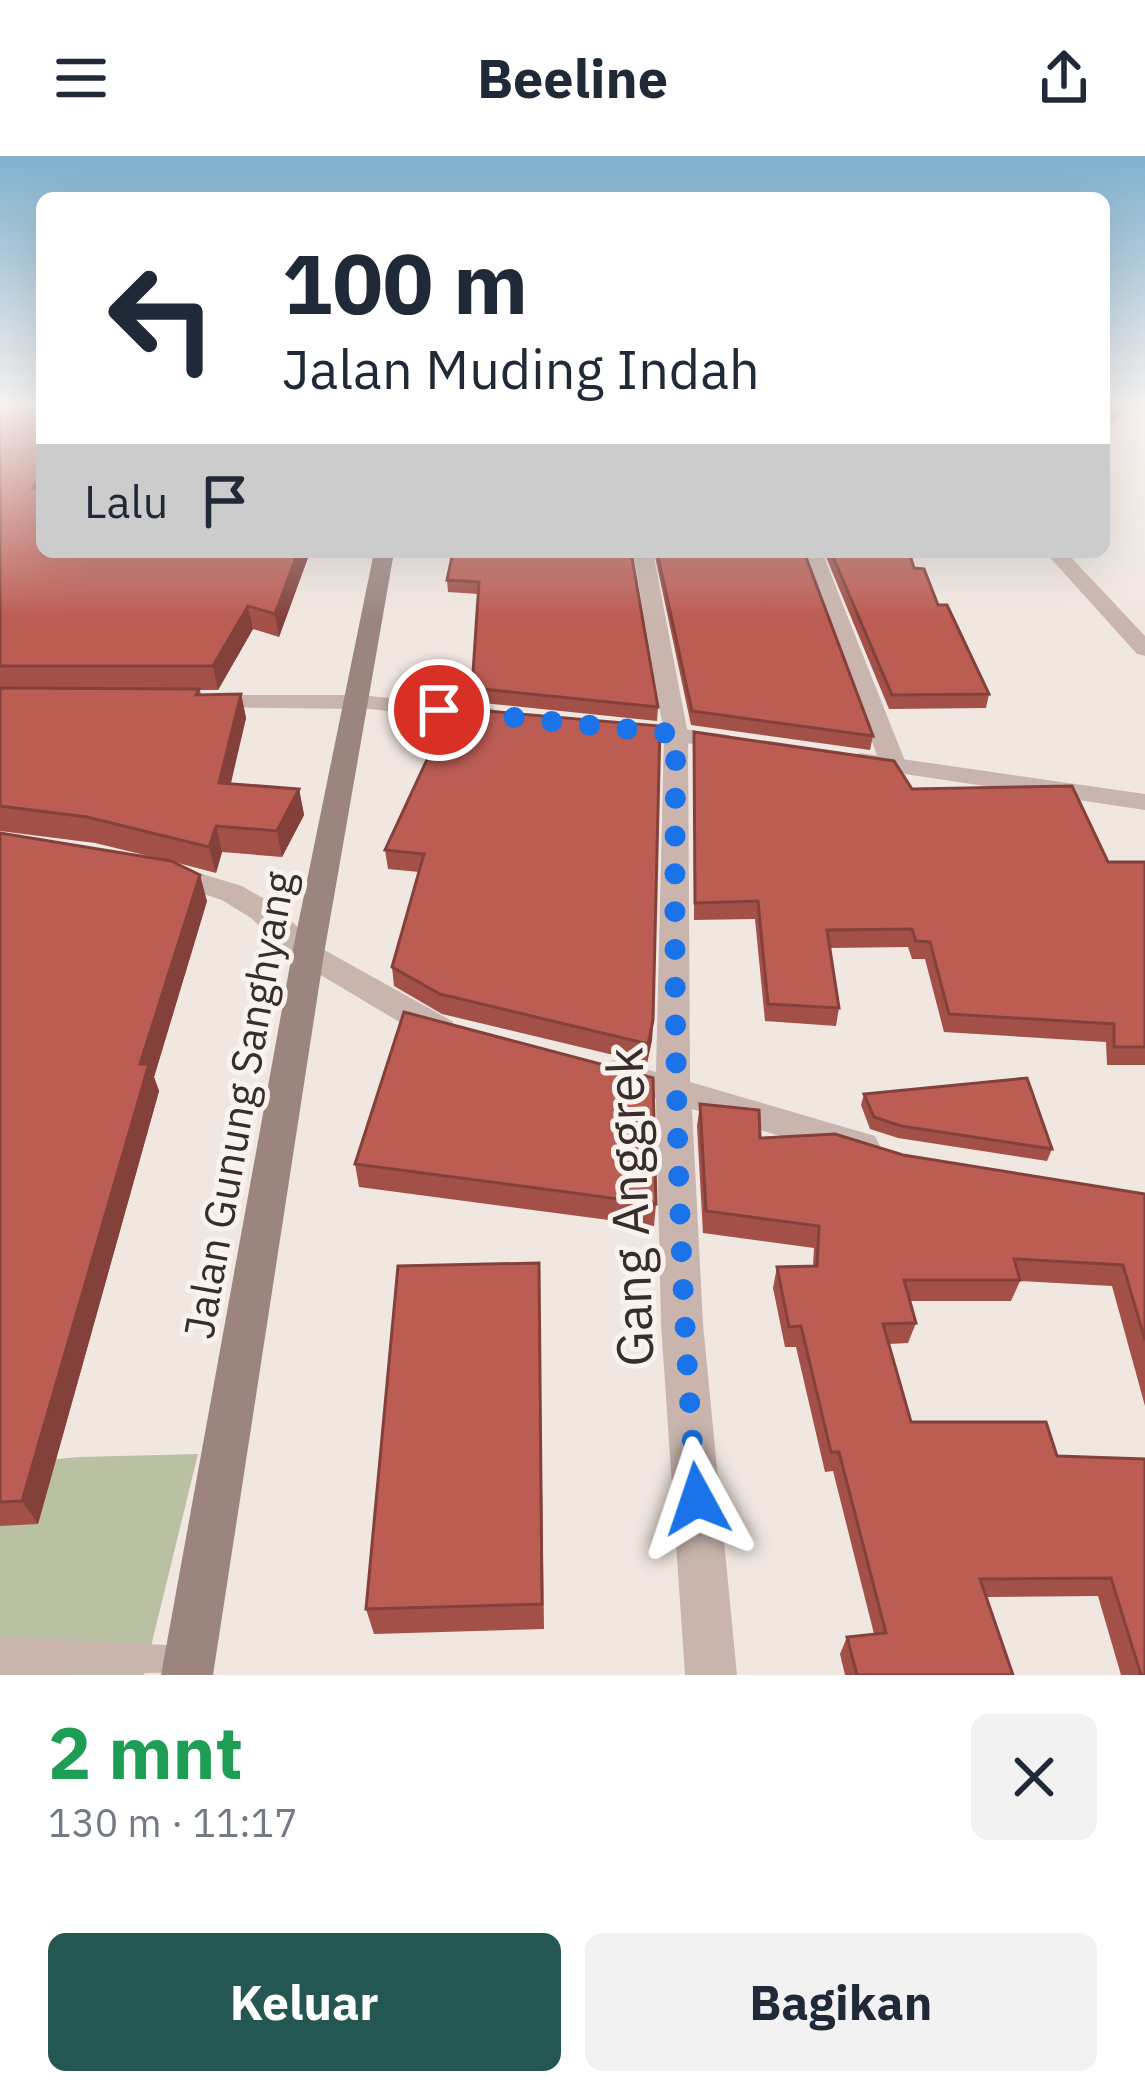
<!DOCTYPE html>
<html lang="id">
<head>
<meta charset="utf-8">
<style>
  :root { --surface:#fff; --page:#f2f2f3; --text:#1f2937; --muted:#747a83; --accent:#245652 }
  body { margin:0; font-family:"IBM Plex Sans",sans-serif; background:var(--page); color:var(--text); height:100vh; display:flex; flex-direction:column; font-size:45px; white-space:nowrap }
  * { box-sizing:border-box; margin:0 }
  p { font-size:39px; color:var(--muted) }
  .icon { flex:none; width:66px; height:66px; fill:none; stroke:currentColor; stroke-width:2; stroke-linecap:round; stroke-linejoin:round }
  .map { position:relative; height:1519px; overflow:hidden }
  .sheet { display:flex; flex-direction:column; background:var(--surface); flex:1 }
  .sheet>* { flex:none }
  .hud { position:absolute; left:36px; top:36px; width:1074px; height:366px; border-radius:18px; box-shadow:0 12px 48px #0002; background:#fff; color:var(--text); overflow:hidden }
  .pin { position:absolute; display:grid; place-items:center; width:102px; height:102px; color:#fff; margin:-51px; border:6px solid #fff; border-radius:50%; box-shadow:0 3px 12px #0007 }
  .me { position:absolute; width:132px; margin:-66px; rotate:355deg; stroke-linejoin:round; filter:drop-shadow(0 0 9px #0008) }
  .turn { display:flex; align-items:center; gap:42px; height:252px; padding:0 48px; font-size:54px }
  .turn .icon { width:156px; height:156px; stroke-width:2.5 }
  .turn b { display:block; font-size:84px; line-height:102px }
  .then { display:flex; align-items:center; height:114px; padding:0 48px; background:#0003; gap:24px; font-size:45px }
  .round { display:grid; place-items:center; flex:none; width:126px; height:126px; border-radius:18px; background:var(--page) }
  .overview { display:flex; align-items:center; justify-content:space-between; height:204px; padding:0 48px }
  h1 { font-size:72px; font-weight:800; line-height:90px; color:#1e9e55 }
  .action { display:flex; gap:24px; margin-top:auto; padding:24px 48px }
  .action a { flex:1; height:138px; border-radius:18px; background:var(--accent); color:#fff; font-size:48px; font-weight:800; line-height:138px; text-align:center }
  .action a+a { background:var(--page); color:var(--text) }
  header { display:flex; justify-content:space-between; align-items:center; height:156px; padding:0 48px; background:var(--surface); font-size:54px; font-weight:800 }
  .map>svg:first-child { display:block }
  .green { fill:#bac0a2 }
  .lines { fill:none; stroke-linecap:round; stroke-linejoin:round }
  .stream { fill:#82aca7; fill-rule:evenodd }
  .minor { fill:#c9b5ad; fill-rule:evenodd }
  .tertiary { fill:#c9b5ad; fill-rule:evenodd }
  .secondary { fill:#9c857f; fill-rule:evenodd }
  .wall { fill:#a25048 }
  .shaded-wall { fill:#84413b }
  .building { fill:#bc5d54; stroke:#84413b; stroke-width:3 }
  .route { stroke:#1a73e8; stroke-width:21; stroke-dasharray:0 37.8 }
  .labels { text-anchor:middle; stroke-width:10; stroke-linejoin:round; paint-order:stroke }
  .street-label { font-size:42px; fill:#382d2b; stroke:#f9f2ed }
  .near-street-label { font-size:51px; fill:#382d2b; stroke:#f9f2ed }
</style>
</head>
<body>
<header><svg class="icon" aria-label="menu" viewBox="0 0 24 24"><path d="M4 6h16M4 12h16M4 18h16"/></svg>Beeline<svg class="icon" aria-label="share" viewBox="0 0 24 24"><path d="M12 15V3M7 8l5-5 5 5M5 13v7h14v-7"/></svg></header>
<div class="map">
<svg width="1145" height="1519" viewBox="0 0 1145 1519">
  <rect width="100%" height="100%" fill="#f1e7e1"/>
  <!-- green -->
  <path class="green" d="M198 1298 144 1519H0V1308L80 1301Z"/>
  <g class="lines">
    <!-- stream -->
    <path class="stream" d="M1126 249H1137L1104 270V263Z"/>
    <!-- minor -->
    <path class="minor" d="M633 396H653L688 578 690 926 875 980 880 990 875 1000 862 1005 692 953 703 1168 737 1519H685L661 1168 656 943 602 926 597 917 602 908 614 904 656 916 664 578Z
      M802 396H822L907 610 903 615 894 618 881 610Z
      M1045 396H1066L1145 480V500L1137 498Z
      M203 539H359L371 546 359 553 195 551 191 546Z
      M162 706 242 730 273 748 319 791 452 865 457 874 452 883H428L297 805 251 762 222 744 152 721 148 715 152 709Z
      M0 1481 188 1490 206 1498 214 1516 0 1519Z"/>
    <!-- tertiary -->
    <path class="tertiary" d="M359 539 491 552 503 559 491 566 351 551 347 546Z
      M622 565 729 579 741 586 729 593 613 577 610 572Z
      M860 597 1145 638V654L851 610 847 605 851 600Z"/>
    <!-- secondary -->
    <path class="secondary" d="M374 396H394L324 798 213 1519H161L292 798Z"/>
  </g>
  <!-- wall -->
  <path class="wall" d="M0 249 42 396H310L279 481 253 473 218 534H200L201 539 241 538 246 562 230 628 299 633 304 659 282 701 222 696 216 717 174 706 207 745 154 921 159 935 38 1368 0 1370V677L165 704 95 687 0 675Z
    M453 396 658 551 657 565 473 546 472 532 479 438 448 436 447 424Z
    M654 396H804L873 580 870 594 691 569Z
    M824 396H909L914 412 989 538 986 552 889 553Z
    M451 552 653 864 652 884 647 907 442 858 394 830 392 811 419 716 388 713 385 694Z
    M694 576 912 633 1108 706H1145V909H1107L1106 886 944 876 925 803H912L908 791 830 792 839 852 836 870 765 865 755 763 694 764Z
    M864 938 1052 993 1047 1005 898 982 870 973 861 949Z
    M700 948 760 982 903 999 1145 1038V1250L1112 1130 1020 1125 1011 1145H910L916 1167 908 1187 889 1188 911 1266 1057 1300 1145 1303V1519H1121L1098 1440 986 1441 1013 1519H845L840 1498 847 1481 874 1478 833 1315 825 1316 796 1191H785L773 1132 777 1111 813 1110 814 1092 703 1077 697 970Z
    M355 1008 656 1048 654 1070 359 1031Z
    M539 1107 544 1473 374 1478 366 1453Z"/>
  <!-- shaded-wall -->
  <path class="shaded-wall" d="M298 396H310L279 481 275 458Z
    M248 450 253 473 218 534 213 510Z
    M241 538 246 562 225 653 219 627Z
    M299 633 304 659 282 701 277 675Z
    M216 670 222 696 216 717 209 691Z
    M200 719 207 745 154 921 159 935 38 1368 22 1345 140 908Z
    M653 864 652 884 647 907 648 888Z"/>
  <!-- building -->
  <path class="building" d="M0 249H42V316L33 332 42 331V396H298L275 458 248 450 213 510H0Z
    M453 396H631L658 551 472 532 479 426 447 424Z
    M657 396H804L873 580 692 555Z
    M831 396H909L914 412 924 413 938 449H947L989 538 892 539Z
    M0 532 199 533 196 539 241 538 219 627 299 633 277 675 216 670 209 691 87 661 0 650Z
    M451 552 660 570 653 864 648 888 440 838 392 811 424 698 385 694Z
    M694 576 894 605 912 633 1072 630 1108 706H1145V891H1114V868L949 858 930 786 916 785 912 773 827 774 839 852 768 848 758 745 695 747Z
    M0 677 171 705 200 719 140 908H149L22 1345 0 1346Z
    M404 856 653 922 656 1048 355 1008Z
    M1027 922 1052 993 901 970 874 961 864 938Z
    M700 948 759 954 760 982 835 978 903 999 1145 1038V1184L1123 1109 1014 1103 1020 1124H904L916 1167 883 1168 911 1266H1046L1057 1300 1145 1303V1519H1141L1111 1422 980 1423 1013 1519H857L847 1481 886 1477 839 1296H831L801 1170 789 1171 777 1111 817 1110 819 1070 706 1055Z
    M539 1107 542 1448 366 1453 398 1110Z"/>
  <!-- sky -->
  <linearGradient id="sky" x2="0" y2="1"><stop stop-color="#7fb1ce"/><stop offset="0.54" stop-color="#f9f4f2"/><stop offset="1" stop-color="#f9f4f2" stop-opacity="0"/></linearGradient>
  <rect width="1145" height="462" fill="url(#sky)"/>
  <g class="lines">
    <!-- route -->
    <path class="route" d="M439 554 676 578C673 837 675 1085 697 1343"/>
  </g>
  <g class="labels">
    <!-- street labels -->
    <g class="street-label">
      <text transform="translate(239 949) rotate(-80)" y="15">Jalan Gunung Sanghyang</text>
    </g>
    <!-- near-street labels -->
    <g class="near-street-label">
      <text transform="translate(630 1051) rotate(-92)" y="18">Gang Anggrek</text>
    </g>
  </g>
</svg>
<div class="pin" style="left:439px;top:554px;background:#d93025"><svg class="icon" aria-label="arrive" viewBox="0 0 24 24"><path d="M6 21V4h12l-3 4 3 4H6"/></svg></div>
<svg class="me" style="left:697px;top:1343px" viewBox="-20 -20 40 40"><path d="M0-17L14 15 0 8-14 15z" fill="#1a73e8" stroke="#fff" stroke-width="4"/></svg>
<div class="hud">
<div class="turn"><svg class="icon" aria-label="left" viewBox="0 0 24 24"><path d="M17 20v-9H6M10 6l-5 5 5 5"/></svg><div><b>100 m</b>Jalan Muding Indah</div></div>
<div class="then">Lalu<svg class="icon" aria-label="arrive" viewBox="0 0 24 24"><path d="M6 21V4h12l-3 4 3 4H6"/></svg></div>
</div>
</div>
<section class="sheet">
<div class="overview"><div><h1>2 mnt</h1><p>130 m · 11:17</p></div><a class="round"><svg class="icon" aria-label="close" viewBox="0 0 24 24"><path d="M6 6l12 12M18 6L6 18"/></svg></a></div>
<div class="action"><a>Keluar</a><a>Bagikan</a></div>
</section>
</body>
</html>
